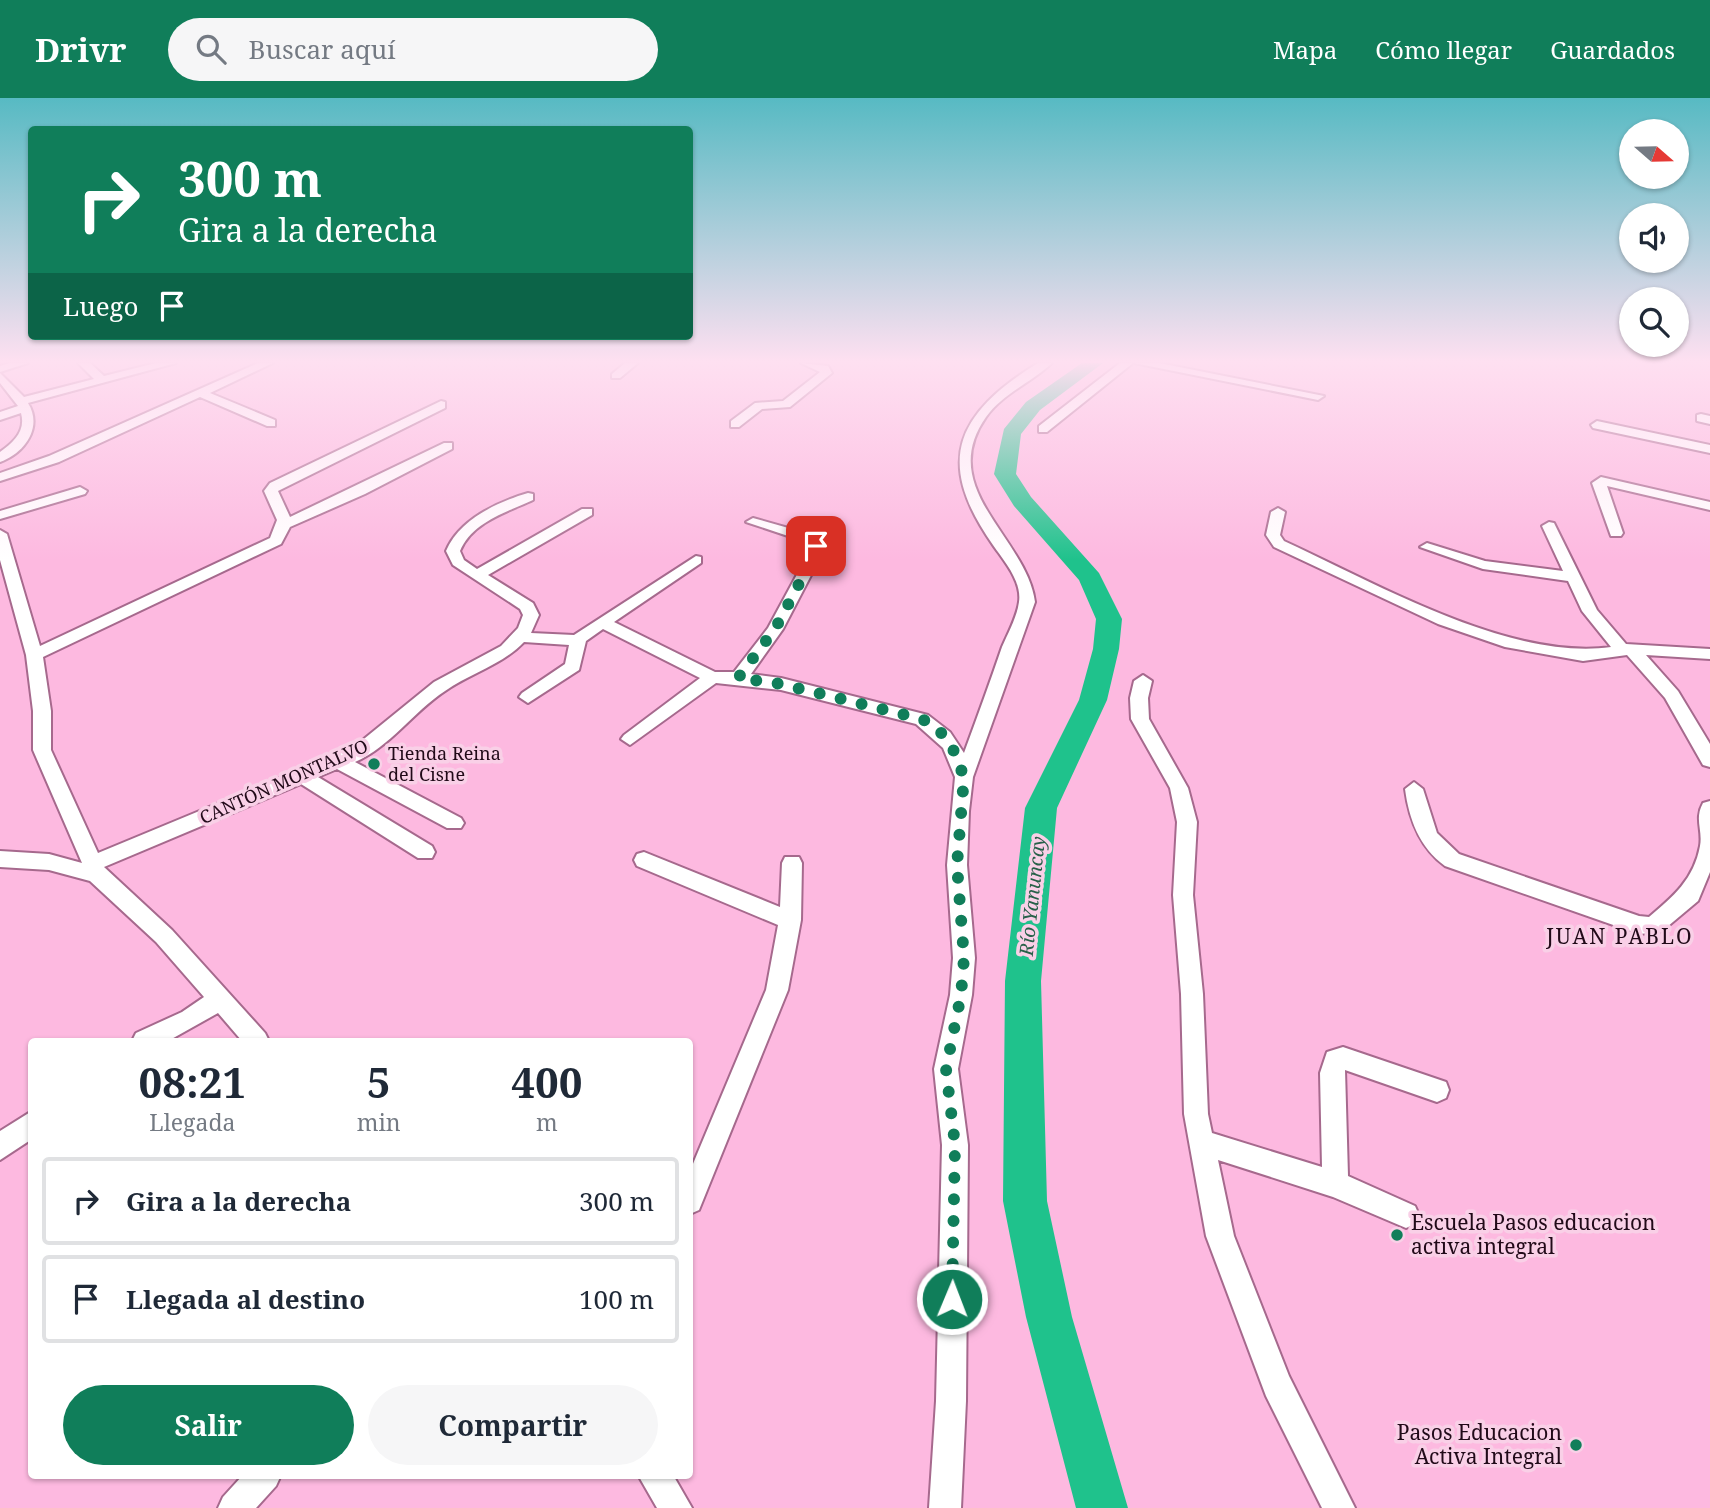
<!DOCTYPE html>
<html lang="es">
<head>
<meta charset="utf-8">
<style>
  :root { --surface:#fff; --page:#f6f6f7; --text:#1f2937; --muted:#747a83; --line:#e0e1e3; --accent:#107e5a }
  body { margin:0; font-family:"Noto Serif",serif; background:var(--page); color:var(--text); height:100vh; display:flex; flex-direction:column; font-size:26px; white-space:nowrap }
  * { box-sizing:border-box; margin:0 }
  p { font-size:23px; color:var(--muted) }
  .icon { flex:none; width:38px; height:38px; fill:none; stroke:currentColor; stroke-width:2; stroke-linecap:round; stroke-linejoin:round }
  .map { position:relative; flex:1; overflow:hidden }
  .sheet { position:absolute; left:28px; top:940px; width:665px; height:441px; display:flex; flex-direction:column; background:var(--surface); border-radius:7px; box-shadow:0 2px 5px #0004 }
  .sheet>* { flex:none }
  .banner { position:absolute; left:28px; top:28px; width:665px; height:214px; border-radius:7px; box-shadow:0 2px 5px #0004; background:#107e5a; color:#fff; overflow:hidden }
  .needle { width:46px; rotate:110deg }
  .controls { position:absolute; left:1619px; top:21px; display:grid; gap:14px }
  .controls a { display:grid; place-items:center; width:70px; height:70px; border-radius:50%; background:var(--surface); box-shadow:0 2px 5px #0004; font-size:35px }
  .pin { position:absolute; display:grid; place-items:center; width:60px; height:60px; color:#fff; margin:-30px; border-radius:14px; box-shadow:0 4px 10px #0006 }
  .me { position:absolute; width:77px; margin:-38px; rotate:1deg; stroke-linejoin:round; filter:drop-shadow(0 0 5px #0008) }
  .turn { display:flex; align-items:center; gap:24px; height:147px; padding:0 35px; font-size:32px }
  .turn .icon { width:91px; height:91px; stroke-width:2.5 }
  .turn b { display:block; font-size:49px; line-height:60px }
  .then { display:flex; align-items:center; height:66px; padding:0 35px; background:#0003; gap:14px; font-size:26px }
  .eta { display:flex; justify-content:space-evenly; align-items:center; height:119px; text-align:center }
  .eta b { font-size:42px; font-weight:700; line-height:49px }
  .cta { display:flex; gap:14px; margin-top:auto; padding:14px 35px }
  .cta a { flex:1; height:80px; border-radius:42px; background:var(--accent); color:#fff; font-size:28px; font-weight:700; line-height:80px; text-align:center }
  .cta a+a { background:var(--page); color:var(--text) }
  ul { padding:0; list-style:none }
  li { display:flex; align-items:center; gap:21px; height:88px; margin:0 14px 10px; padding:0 21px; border:4px solid var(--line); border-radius:7px }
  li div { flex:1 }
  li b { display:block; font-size:26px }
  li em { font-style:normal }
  header { display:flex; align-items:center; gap:42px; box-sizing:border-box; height:98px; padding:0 35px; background:var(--accent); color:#fff }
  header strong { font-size:33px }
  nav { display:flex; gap:38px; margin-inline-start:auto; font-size:24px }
  .search { width:490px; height:63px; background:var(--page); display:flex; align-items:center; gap:18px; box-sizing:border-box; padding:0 24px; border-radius:38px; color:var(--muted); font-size:26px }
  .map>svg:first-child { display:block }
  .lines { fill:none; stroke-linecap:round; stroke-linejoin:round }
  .river { fill:#1fc28c; fill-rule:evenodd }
  .minor-casing { stroke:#a6698d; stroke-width:4 }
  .minor { fill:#fff; fill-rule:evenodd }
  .route { stroke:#107e5a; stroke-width:12; stroke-dasharray:0 21.6 }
  .poi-dot { fill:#107e5a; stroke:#f9d0e7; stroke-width:2.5 }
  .labels { text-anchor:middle; stroke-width:7; stroke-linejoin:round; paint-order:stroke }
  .poi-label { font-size:18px; fill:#210a19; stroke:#f9d0e7; text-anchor:start }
  .street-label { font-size:18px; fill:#210a19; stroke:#f9d0e7 }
  .water-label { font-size:19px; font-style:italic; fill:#286049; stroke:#f9d0e7 }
  .quarter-label { font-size:21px; letter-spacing:2px; fill:#210a19; stroke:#f9d0e7 }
  .near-poi-label { font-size:21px; fill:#210a19; stroke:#f9d0e7; text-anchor:start }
</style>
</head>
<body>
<header>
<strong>Drivr</strong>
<div class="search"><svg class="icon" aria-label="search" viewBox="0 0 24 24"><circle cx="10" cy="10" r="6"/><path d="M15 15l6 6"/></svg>Buscar aquí</div>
<nav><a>Mapa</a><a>Cómo llegar</a><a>Guardados</a></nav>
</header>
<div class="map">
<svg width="1710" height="1410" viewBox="0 0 1710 1410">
  <rect width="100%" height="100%" fill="#fdb9e0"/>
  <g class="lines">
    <!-- river -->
    <path class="river" d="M1082 265H1103L1040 312 1021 336 1016 376 1031 399 1099 475 1122 521 1119 551 1107 602 1057 710 1041 883 1047 1103 1072 1219 1128 1410H1076L1026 1219 1003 1103 1005 883 1025 710 1079 602 1093 551 1096 521 1079 482 1014 408 994 376 1004 331 1026 304Z"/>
    <defs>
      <path id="minor" d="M9 265H28L0 274V268Z
        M78 265H90L104 278 156 265H176L28 305C43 329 25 355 0 364V354C14 344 26 333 21 315L0 322V314L18 308 0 285V275L24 299 94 281Z
        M258 265H273L210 295 275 322V328H267L200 299 59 364 0 383V375L49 358Z
        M625 265H638L620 280H612V276Z
        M801 265 828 268 832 275 790 309 762 311 739 329H731V323L755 305 783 303 820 274Z
        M1038 265H1052C1031 285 1003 295 986 319 935 391 1027 440 1035 504L973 679 969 713 967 767 975 860 972 897 958 971 968 1047 966 1303 961 1410H929L936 1303 942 1047 934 971 950 897 953 860 947 767 955 679 943 650 916 626 781 592 716 585 630 647 621 641 624 637 700 580 603 531 586 543 579 572 528 605 519 599 522 595 565 566 569 547 524 544C502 567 471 575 445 593 413 614 390 649 355 664L461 720 464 725 461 730H447L337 671 318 679 432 748 435 754 432 760H418L301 686 104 769 172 832 265 935 269 943H242L218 915 168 943H132L136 935 182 914 204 899 156 844 90 783 49 772 0 769V753L49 756 82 765 33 652V613L26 557 0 462V432L7 436 40 548 270 440 277 422 264 393 270 385 441 303 445 304V310L278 393 290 419 444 345H452V351L365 396 290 429 281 446 43 559 51 613V652L98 755 354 649 434 584 501 548 518 530 523 517 520 511 453 467 446 453C459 422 497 404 528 395L533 396V402C507 414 472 424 460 453L464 462 477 471 582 411H592V417L488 477 533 505 539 517 531 535 574 537 696 458 701 459V465L614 524 715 574H734L768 530 807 458 808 449 803 443 746 424 753 420 813 437 822 448 821 458 783 531 751 576 781 580 928 617 950 634 964 655C977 620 990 584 1002 549 1008 535 1017 519 1019 504 1022 483 1004 463 993 447 934 363 956 316 1038 265Z
        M1120 265H1133L1047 334H1039V328Z
        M1134 265H1159L1324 298 1318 302Z
        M1701 316 1710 318V326L1697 323V317Z
        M1597 323 1710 347V355L1593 330 1591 327Z
        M1601 379 1710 404V412L1607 388 1623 435 1621 438H1611L1592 385Z
        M80 389 87 393 85 396 0 421V413Z
        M1278 410 1285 414 1280 437 1284 443C1376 485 1509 563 1611 549L1582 513 1568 483 1483 471 1420 449 1427 445 1485 463 1563 473 1542 428 1549 424 1554 425 1597 512 1626 546 1710 551V561L1646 557 1678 593 1710 646V669L1703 667 1665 600 1627 557 1583 563 1505 549 1438 526 1274 449 1266 437 1271 414Z
        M1143 577 1152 583 1148 600 1149 621 1188 690 1197 724 1193 797 1203 896 1208 1016 1212 1035 1322 1069 1320 975 1327 954 1343 949 1446 984 1449 992 1446 1000 1437 1004 1345 972 1348 1078 1415 1108 1419 1117 1415 1126 1406 1130 1333 1099 1218 1062 1234 1138 1289 1278 1355 1410H1322L1266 1298 1206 1138 1184 1016 1181 896 1173 797 1177 724 1170 690 1131 621 1130 600 1134 583Z
        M1414 684 1423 691 1437 735 1459 756 1639 818 1649 819C1673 799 1694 781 1700 748 1703 732 1694 721 1703 705L1710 703V774L1698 803 1661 834 1639 836 1445 768C1419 749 1409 721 1405 691Z
        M644 754 780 809 782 765 785 759H799L802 765 801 822 788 892 699 1112 690 1116V1073L766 892 778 827 637 768 634 762 637 756Z
        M32 1013V1041L0 1062V1033Z
        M243 1377H281L276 1388 256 1410H218L223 1399Z
        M638 1377H673L692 1410H657Z"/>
    </defs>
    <!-- minor casing -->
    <use href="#minor" class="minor-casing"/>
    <!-- minor -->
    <use href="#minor" class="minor"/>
  </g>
  <!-- sky -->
  <linearGradient id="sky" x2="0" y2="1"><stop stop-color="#57bac3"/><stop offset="0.57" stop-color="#fee0f1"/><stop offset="1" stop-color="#fee0f1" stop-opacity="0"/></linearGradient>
  <rect width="1710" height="462" fill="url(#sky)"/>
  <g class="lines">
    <!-- route -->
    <path class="route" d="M816 448 814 458 775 531 738 580 781 586 922 621 935 628 951 646 964 679 957 767 964 860 961 897 946 971 955 1047 952 1201"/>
  </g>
  <!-- markers -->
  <g class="poi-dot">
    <circle cx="374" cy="666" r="7"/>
    <circle cx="1397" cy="1137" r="7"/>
    <circle cx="1576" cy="1347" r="7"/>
  </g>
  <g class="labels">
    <!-- poi labels -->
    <g class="poi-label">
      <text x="388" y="662">Tienda Reina<tspan x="388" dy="21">del Cisne</tspan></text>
    </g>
    <!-- street labels -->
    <g class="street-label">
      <text transform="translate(284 684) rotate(-24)" y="6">CANTÓN MONTALVO</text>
    </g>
    <!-- water labels -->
    <g class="water-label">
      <text transform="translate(1032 798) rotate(-84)" y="7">Río Yanuncay</text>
    </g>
    <!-- quarter labels -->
    <g class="quarter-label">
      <text x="1620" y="846">JUAN PABLO</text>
    </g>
    <!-- near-poi labels -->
    <g class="near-poi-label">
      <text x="1411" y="1132">Escuela Pasos educacion<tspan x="1411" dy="24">activa integral</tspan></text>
      <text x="1562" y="1342" text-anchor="end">Pasos Educacion<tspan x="1562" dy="24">Activa Integral</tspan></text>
    </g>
  </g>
</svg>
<div class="controls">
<a><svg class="needle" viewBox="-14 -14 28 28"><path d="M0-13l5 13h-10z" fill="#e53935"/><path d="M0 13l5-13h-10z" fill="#747a83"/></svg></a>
<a><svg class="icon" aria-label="sound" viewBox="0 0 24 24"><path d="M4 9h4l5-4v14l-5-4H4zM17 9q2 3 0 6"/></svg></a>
<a><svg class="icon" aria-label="search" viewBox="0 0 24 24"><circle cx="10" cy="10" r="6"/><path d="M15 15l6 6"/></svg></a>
</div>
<div class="pin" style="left:816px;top:448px;background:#d93025"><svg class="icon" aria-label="arrive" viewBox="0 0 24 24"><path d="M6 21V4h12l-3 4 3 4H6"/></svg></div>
<svg class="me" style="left:952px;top:1201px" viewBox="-20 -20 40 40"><circle r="17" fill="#107e5a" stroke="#fff" stroke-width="3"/><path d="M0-11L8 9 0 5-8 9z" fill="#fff"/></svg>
<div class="banner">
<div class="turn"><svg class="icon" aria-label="right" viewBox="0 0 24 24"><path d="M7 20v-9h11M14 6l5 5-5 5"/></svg><div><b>300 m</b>Gira a la derecha</div></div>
<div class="then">Luego<svg class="icon" aria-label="arrive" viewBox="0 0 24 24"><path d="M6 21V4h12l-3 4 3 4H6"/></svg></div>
</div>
<section class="sheet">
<div class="eta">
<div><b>08:21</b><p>Llegada</p></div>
<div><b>5</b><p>min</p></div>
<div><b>400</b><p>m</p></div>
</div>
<ul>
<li><svg class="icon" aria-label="right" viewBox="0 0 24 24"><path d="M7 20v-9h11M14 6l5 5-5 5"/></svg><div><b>Gira a la derecha</b></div><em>300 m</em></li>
<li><svg class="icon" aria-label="arrive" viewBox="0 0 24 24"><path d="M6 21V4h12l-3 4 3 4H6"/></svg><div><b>Llegada al destino</b></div><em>100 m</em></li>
</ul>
<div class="cta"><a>Salir</a><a>Compartir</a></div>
</section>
</div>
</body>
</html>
